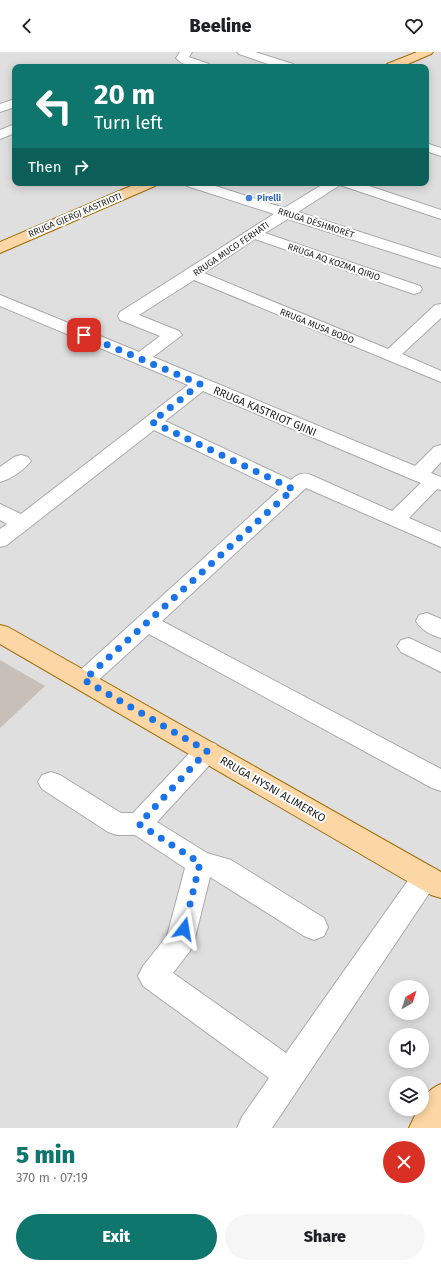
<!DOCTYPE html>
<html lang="en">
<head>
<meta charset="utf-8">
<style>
  :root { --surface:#fff; --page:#f6f6f6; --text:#202124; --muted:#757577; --accent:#0f766e }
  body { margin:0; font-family:"Fira Sans",sans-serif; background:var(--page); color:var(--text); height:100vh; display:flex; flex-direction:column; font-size:15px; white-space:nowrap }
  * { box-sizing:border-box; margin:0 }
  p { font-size:13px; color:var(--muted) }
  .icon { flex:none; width:22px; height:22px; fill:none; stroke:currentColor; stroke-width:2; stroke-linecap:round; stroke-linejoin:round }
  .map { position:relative; height:1076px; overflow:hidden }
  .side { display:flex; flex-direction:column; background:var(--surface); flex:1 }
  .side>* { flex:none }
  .banner { position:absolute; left:12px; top:12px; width:417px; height:122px; border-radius:8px; box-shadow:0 2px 10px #0003; background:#0f766e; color:#fff; overflow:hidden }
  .needle { width:26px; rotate:39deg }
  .buttons { position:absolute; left:389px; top:928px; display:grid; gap:8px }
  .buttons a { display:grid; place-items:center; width:40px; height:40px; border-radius:50%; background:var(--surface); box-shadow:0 2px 10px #0003; font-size:20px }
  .pin { position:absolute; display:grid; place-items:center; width:34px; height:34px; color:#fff; margin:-17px; border-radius:8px; box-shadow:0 2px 6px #0006 }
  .me { position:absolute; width:44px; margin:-22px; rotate:14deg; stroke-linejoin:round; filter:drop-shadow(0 0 3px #0008) }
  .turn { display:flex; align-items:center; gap:14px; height:84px; padding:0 16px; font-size:18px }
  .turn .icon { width:52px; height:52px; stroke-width:2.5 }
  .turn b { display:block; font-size:28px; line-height:34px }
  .then { display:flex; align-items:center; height:38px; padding:0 16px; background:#0003; gap:8px; font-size:15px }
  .round { display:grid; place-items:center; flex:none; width:42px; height:42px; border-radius:21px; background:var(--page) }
  .headline { display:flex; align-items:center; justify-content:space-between; height:68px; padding:0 16px }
  h1 { font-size:24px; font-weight:800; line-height:30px; color:var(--accent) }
  .action { display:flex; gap:8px; margin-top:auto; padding:8px 16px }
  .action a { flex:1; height:46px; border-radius:24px; background:var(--accent); color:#fff; font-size:16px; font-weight:800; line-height:46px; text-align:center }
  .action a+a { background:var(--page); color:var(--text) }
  header { display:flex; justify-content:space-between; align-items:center; height:52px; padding:0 16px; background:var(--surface); font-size:18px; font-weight:800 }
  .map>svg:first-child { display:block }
  .residential { fill:#e0dfdf; fill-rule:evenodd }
  .building { fill:#c7bfb8 }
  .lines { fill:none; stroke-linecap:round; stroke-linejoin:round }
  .minor-casing { stroke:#a9a9a9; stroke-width:2 }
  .major-casing { stroke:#a06b00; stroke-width:2 }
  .minor { fill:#fff; fill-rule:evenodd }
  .major { fill:#fcd6a4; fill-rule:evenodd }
  .route { stroke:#1a73e8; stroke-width:7; stroke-dasharray:0 12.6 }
  .shop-dot { fill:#3f7fe0; stroke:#fff; stroke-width:1.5 }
  .labels { text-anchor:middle; stroke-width:4; stroke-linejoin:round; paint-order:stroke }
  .far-shop-label { font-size:9px; font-weight:bold; fill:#366cbe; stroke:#fff; text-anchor:start }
  .far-street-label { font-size:9px; fill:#222; stroke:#fff }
  .street-label { font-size:11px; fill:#222; stroke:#fff }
</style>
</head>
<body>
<header><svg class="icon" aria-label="back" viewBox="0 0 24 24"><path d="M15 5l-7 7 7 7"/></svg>Beeline<svg class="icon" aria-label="heart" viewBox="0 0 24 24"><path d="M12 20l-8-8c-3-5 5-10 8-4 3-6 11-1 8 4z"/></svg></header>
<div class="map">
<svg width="441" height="1076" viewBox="0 0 441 1076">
  <rect width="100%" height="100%" fill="#f2efe9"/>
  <!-- residential -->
  <path class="residential" d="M0 0H441V1076H0ZM15 15H426V131H15ZM396 935H422V961H396ZM396 983H422V1009H396ZM396 1031H422V1057H396Z"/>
  <!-- building -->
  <path class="building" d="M0 608 45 634 0 676Z"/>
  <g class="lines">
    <defs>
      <path id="minor" d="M180 0H192L189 5 209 12 211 15C200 15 184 16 176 6Z
        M237 0H255L293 12 295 15H277L239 2Z
        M15 47V55L0 60V52Z
        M15 72V81L0 87V78Z
        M426 91 441 96V104L426 99Z
        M185 131H206L284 156 325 131H360L441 158V167L340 133 298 160 441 206V216L288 167 265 181 420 234 422 237 420 240 414 242 408 240 255 187 204 221 388 297 435 253 441 252V266L402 302 441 319V330L194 228 139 263 179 279 182 283 153 305 415 414 434 395 441 393V410L431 421 441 425V438L437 437 409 466 441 480V495L306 436 162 569 441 717V739L432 736 149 582 92 634 84 637 76 634 72 628 76 622 279 438 154 378 7 493 0 495V477L7 472 0 468V452L21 462 188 333 0 254V243L139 300 160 284 120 268 118 264 120 260 274 162 187 134ZM203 339 411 427 421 431 392 459 311 423C302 420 298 422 291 428L165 369Z
        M21 403 28 405 31 409C24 418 11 427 0 430V415L14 405Z
        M427 561 441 567V586C431 583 421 578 416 569L419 563Z
        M409 586 441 601V620L401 600 397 594 401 588Z
        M207 689 216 692 220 699 216 706 157 770 207 801 231 808 324 866 328 875 324 884 314 888 304 884 210 825 194 890 190 899 173 921 286 1001 416 817 426 813 436 817 440 825 272 1076H237L242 1065 269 1026 143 934 138 924 143 914 167 884 185 816 135 783H117L108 780 42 737 38 730 42 723 51 720 60 723 121 761H133L198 692Z"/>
      <path id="major" d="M417 0H433L431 2 401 15H385L387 12Z
        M138 131H157L155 134 0 201V190Z
        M0 573 8 575 441 820V846L431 843 0 592Z
        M441 1032V1076H409L418 1057H422C422 1044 429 1037 441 1032Z"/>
    </defs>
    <!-- minor casing -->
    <use href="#minor" class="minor-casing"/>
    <!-- major casing -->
    <use href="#major" class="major-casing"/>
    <!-- minor -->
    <use href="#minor" class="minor"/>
    <!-- major -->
    <use href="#major" class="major"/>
  </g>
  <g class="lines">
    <!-- route -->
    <path class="route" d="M84 283 200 332 152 370 293 437 84 628 207 699 139 772 200 811 184 877"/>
  </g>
  <!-- markers -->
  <circle class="shop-dot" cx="249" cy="146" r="4"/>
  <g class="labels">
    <!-- far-shop labels -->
    <g class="far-shop-label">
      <text x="257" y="149">Pirelli</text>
    </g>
    <!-- far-street labels -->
    <g class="far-street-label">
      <text transform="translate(75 163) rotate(-23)" y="3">RRUGA GJERGJ KASTRIOTI</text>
      <text transform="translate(316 171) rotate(18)" y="3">RRUGA DËSHMORËT</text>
      <text transform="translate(231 197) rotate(-34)" y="3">RRUGA MUCO FERHATI</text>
      <text transform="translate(334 210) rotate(19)" y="3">RRUGA AQ KOZMA QIRJO</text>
      <text transform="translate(317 274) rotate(22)" y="3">RRUGA MUSA BODO</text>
    </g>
    <!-- street labels -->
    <g class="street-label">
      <text transform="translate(265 359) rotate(23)" y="4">RRUGA KASTRIOT GJINI</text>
      <text transform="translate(273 737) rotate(30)" y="4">RRUGA HYSNI ALIMERKO</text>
    </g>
  </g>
</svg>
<div class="buttons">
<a><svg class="needle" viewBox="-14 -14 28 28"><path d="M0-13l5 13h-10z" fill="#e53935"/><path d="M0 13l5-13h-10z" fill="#757577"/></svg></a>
<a><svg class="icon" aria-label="sound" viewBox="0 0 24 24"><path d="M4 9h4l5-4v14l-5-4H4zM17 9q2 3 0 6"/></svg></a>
<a><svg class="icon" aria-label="layers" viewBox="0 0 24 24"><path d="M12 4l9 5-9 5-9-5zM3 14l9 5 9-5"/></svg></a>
</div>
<div class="pin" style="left:84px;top:283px;background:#d93025"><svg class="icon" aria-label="arrive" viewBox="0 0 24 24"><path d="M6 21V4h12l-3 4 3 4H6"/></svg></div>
<svg class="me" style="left:184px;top:877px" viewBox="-20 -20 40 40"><path d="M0-17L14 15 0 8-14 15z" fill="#1a73e8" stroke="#fff" stroke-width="4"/></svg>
<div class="banner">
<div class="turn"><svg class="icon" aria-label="left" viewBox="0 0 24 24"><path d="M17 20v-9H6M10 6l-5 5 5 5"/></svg><div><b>20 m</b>Turn left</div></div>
<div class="then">Then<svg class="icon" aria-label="right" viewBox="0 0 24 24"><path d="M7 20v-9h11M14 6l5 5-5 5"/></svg></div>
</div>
</div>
<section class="side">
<div class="headline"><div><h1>5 min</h1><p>370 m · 07:19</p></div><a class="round" style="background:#d93025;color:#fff"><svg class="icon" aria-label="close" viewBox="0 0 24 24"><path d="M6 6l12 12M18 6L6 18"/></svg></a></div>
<div class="action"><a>Exit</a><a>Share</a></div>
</section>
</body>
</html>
